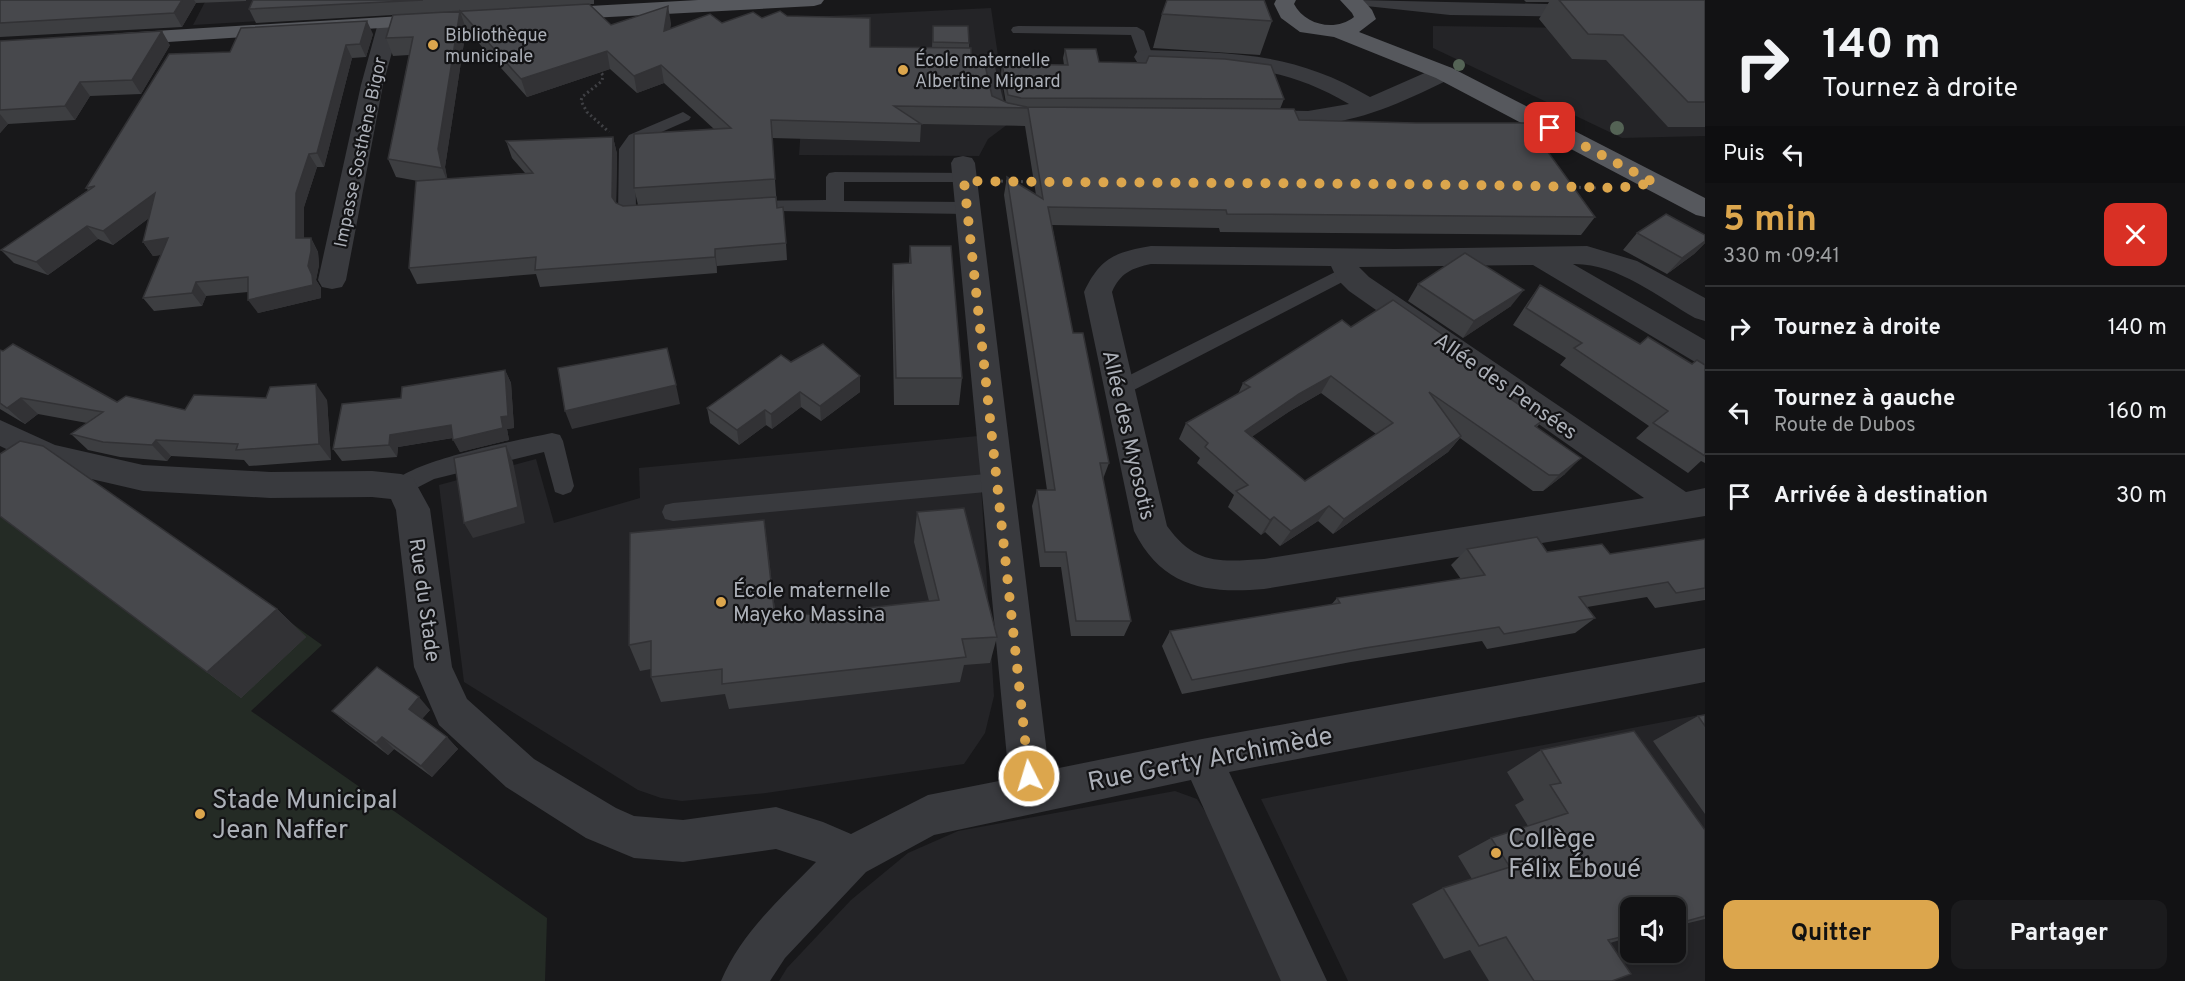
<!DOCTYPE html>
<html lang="fr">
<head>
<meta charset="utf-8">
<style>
  :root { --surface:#121214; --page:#1b1b1d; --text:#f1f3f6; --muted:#9c9ea0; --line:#313234; --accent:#dca64d }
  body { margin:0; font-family:Overpass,sans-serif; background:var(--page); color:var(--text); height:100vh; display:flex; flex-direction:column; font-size:22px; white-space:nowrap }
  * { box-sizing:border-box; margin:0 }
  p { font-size:20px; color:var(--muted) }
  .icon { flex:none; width:33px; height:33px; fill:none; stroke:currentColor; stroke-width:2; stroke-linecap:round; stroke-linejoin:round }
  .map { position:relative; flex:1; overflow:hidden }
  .panel { display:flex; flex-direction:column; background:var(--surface); width:480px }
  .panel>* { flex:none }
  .banner { background:#121214; color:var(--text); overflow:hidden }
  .buttons { position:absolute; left:1620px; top:897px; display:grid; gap:12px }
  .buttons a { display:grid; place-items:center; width:66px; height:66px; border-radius:12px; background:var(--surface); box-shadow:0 3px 9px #0003,0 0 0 2px var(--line); font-size:30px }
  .pin { position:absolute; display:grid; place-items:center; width:51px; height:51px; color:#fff; margin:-26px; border-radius:12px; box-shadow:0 3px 9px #0006 }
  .me { position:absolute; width:66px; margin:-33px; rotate:355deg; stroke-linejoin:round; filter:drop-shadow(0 0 4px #0008) }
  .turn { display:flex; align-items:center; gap:21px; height:126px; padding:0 18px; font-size:27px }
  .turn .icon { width:78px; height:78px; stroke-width:2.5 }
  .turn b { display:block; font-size:42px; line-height:51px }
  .then { display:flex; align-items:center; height:57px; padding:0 18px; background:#0003; gap:12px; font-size:22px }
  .round { display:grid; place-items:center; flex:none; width:63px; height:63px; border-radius:12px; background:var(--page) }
  .headline { display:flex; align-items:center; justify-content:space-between; height:102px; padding:0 18px }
  h1 { font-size:36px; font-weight:700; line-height:45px; color:var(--accent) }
  .cta { display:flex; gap:12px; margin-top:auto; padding:12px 18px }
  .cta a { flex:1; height:69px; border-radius:12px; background:var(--accent); color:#111; font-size:24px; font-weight:700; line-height:69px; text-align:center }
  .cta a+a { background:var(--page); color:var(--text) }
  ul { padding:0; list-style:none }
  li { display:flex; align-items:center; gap:18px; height:84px; padding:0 18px; border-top:2px solid var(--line) }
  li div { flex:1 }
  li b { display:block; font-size:22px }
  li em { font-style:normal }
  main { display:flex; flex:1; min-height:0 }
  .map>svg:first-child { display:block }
  .built { fill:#242427; fill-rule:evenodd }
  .green { fill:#242b25 }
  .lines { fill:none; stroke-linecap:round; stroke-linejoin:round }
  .path { stroke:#404145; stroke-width:3; stroke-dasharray:2 3; stroke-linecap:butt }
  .service { fill:#393a3e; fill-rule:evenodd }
  .minor { fill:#393a3e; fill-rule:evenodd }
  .primary { fill:#56585d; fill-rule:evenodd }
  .tree { fill:#546355 }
  .wall { fill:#3d3e41; fill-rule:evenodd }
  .shaded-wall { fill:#323235 }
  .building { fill:#47484c; stroke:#323235; stroke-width:1.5; fill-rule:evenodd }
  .route { stroke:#dca64d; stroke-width:10; stroke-dasharray:0 18 }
  .poi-dot { fill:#dca64d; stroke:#131315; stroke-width:2 }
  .labels { text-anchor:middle; stroke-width:4.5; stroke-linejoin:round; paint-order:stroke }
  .far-poi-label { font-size:18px; fill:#acb0b8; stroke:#131315; text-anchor:start }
  .far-street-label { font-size:18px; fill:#acb0b8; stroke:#131315 }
  .street-label { font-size:21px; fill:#acb0b8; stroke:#131315 }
  .poi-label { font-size:21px; fill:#acb0b8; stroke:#131315; text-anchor:start }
  .near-street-label { font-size:26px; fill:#acb0b8; stroke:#131315 }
  .near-poi-label { font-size:26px; fill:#acb0b8; stroke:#131315; text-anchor:start }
</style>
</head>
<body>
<main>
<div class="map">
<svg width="1705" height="981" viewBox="0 0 1705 981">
  <rect width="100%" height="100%" fill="#18181a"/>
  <!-- built -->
  <path class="built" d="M206 0H317L311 18 193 25Z
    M991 8 1008 124 988 139 979 156 799 155 809 17Z
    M1433 26 1705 30V136L1622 138 1433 48Z
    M978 436 994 696 985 733 964 764 766 793 682 801 661 798 638 790 464 682 439 485 536 459 554 523 640 498 639 468Z
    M1705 714V981H1348L1261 799ZM1630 908H1676V952H1630Z
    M1175 791 1197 799 1208 816 1282 981H779L787 968 851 900 908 853 958 831Z"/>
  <!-- green -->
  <path class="green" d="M59 457 322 645 251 711 547 918 545 981H0V498Z"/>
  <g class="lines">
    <!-- path -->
    <path class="path" d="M598 70 603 75 602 81 582 97 581 101 587 112 609 132
      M996 181 1037 182
      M1569 187 1598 188"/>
    <!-- service -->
    <path class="service" d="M1018 26 1137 27 1144 31 1153 57 1145 62 1140 60 1131 35 1013 33 1011 30 1013 27Z
      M957 53 980 56 995 67 1005 107 1018 111 1020 114 1018 117 1004 119 991 112 983 72 971 63 952 61 949 58Z
      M683 112 691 117 689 120 641 141 635 149 636 208 653 209 656 213 653 217 627 220 621 218 618 214 619 149 629 135Z
      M835 172 970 173 973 177 970 181 964 182H844V201L966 202 972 204 975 208 972 212 966 214 777 211H742L739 207 742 203 748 201 826 200V177L829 173Z
      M1347 266 1354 268 1356 272 1354 276 1126 394 1119 397 1112 394 1109 389 1112 384Z
      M552 433 560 435 563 441 574 486 571 492 563 495 555 492 544 452 434 479 401 496 393 493 390 487C403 461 520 440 552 433Z
      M997 473 1005 476 1008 482 1005 488 997 491 673 521 665 519 662 512 665 505 673 503Z"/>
    <!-- minor -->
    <path class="minor" d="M1356 0 1589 5 1596 7 1599 11 1596 15 1589 17 1450 15 1366 6 1359 4Z
      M389 17 396 19 400 23 383 85 346 280 342 287 332 289 322 287 318 280 361 85 378 23 382 19Z
      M1145 50C1232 53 1292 51 1370 97L1436 68 1444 66 1452 68 1455 73 1452 78C1411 98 1368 119 1322 124 1299 127 1276 125 1253 124L1245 122 1241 117 1245 112 1253 110 1308 111 1349 104C1300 75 1259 67 1202 65 1181 64 1158 67 1137 62L1134 57 1137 52Z
      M963 156 972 158 975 163 1049 770 1202 739 1705 648V682L1229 772 1327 981H1281L1191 780 934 835 866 872 785 958 770 981H721C741 933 780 899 816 862L776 849 683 862 634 858 586 838 506 787 439 725 414 667 396 510 391 499 372 497 270 498 143 491 48 469 0 446V420L55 445 143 465 270 472 372 471 401 474 413 478 430 509 452 667 467 699 534 759 616 808 634 816 683 820 776 807 823 822 851 834 928 795 1009 779 951 163 954 158Z
      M1151 246 1395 249 1587 246 1637 261 1705 298V321L1695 318C1658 297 1617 263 1573 264L1705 340V365L1695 362 1533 265 1359 267 1369 277 1686 492 1705 488V516L1264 589C1206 594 1162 587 1134 531L1084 292C1100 258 1115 252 1151 246ZM1151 264 1331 266 1337 279 1349 291 1644 498 1264 559C1220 562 1195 565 1167 526L1112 292C1120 273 1132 268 1151 264Z"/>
    <!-- primary -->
    <path class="primary" d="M698 0H824L821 4 814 6 553 20 546 18 543 14 546 10 553 8Z
      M1276 0H1296L1294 4C1305 25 1335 32 1354 17L1352 13 1340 0H1363L1372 10 1376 19 1359 32 1452 68 1705 198V217L1696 215 1436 78 1334 37 1300 32 1281 18 1274 4Z
      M435 14 442 16 446 20 442 24 122 45 114 44 111 39 114 34 122 33Z"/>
  </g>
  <!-- trees -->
  <g class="tree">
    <circle cx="1459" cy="65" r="6"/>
    <circle cx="1617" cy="128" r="7"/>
  </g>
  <!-- wall -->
  <path class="wall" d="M0 0H246V1L196 3 182 27 0 37Z
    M253 0H594V4H589L611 25 671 23 670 29 722 23 762 18 787 16 870 47H932L933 26 969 43V48L971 55 992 96 1006 103 1001 74 1002 64 1064 65 1063 58 1065 49 1099 62 1284 99 1280 109 1163 108 1299 120 1595 217 1581 235 1220 232 1219 228 1052 225 1073 333 1109 463 1103 479 1131 621 1124 636H1071L1061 567H1040L1032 506 1037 490H1047L1004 195 1007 177 1036 195 1025 126 921 124 920 142 772 138 777 208 786 243 787 260 717 266V273L540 287 536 274 417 284 409 268 418 181 396 177 388 159 409 55 393 56 386 38 393 15 256 23 249 9ZM466 29 527 97 610 69 637 93 664 83 714 129 634 188 638 205 623 206 616 203 617 154 613 137 506 141 512 158 525 173 447 179 445 167Z
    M1524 0H1705V127H1668L1606 60 1572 59 1539 19 1549 2H1526Z
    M1162 14 1272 21 1260 55 1153 48Z
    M373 34 366 57 352 58 324 167H317L304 207V238H311L318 252 319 265 316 280 321 288V298L258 313 248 292 206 296 202 306 154 311 143 298 161 255 153 256 143 242 149 218 113 245 98 239 48 275 14 263 1 250 88 190 86 188 230 52Z
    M0 41 170 45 141 94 90 96 75 120 8 124 0 133Z
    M1637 233 1705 235V243L1694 254 1667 274 1623 250Z
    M910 246 962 378 959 405H894L892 291 893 264 909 263Z
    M1418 284 1511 306 1463 338 1408 301Z
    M1540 285 1640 344 1692 364 1705 365V463L1701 461 1688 473 1636 438 1649 426 1560 365 1566 358 1513 325 1528 302Z
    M1351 327 1444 347 1509 398 1542 421 1537 427 1565 474 1543 491H1533L1460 438 1448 452 1333 534 1318 521 1280 546 1265 532 1261 535 1228 507 1234 495 1197 463 1200 458 1179 439 1186 423 1238 394 1243 383ZM1321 393 1376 434 1305 481 1252 436 1290 411Z
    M0 350 117 402 185 410 327 400 331 460 249 466 244 460 171 456 167 461 120 457 88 450 71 434 87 423 38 414 25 424 0 409Z
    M791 362 860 376V392L821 421 801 407 772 429 766 425 739 445 710 423 707 408Z
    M505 370 511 383 514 428 507 429 509 440 460 452 453 438 398 447 397 457 342 461 333 449 401 398Z
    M0 454 277 609 306 637 241 698 0 516Z
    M917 512 997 637 990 663 964 665 960 682 729 709 725 694 661 702 651 677V669L640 671 629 645 764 520 776 618 929 601 914 542Z
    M1705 539V600L1655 608 1647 597 1587 607 1595 618 1575 633 1487 649 1482 641 1351 662 1182 694 1162 646 1170 631 1331 605 1337 598 1461 579 1451 565 1467 549 1610 554Z
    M430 710 422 719 447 737 458 749 432 777 394 749 388 755 346 723 332 711Z
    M1705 715V814L1653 741 1698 716Z
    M1541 750 1705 830V919L1676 926V908H1630V937L1610 943 1612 981H1489L1470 950 1444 959 1412 904 1443 888 1472 879 1458 856 1491 838 1528 826 1515 805 1524 800 1507 772Z"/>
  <!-- shaded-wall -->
  <path class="shaded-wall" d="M182 0H194L196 3 182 27 174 13Z
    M668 6 671 23 667 48 664 31Z
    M460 11 466 29 445 167 449 186 442 168 438 149Z
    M367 21 373 34 366 57 360 44Z
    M162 31 170 45 141 94 132 80Z
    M346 45 352 58 324 167 317 153Z
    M607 51 610 69 527 97 521 79Z
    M661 65 664 83 637 93 634 76Z
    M80 82 90 96 75 120 65 106Z
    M0 114 8 124 0 133Z
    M613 137 617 154 616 214 612 197Z
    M309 154 317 167 304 207V251L296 238V193Z
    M155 193 165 206 113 245 103 231Z
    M87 226 98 239 48 275 36 262Z
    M168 238 178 252 153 256 143 242Z
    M311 238 318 252 319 265 316 280 321 288V298L258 313 248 300 308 266Z
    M1705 241V243L1694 254 1667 274 1682 258Z
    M715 249 717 266V273L715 257Z
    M196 282 206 296 202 306 192 293Z
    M1524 290 1511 306 1463 338 1474 321Z
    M1449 339 1438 356 1441 345Z
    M505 370 511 383 514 428 507 429 509 440 460 452 453 440 501 417Z
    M860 376V392L821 421 820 406Z
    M1331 376 1321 393 1290 411 1237 447 1245 431 1299 394Z
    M316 384 327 400 331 460 319 444Z
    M676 385 680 404 572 429 565 411Z
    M800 392 801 407 772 429 771 414Z
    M21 398 38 414 25 424 7 408Z
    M765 410 766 425 739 445 737 430Z
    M451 425 458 437 398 447 397 457 389 445 390 435Z
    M1461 436 1448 452 1333 534 1344 519Z
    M156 440 171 456 167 461 152 445Z
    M506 446 513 462 525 523 473 538 464 523Z
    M1581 458 1565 474 1543 491 1559 475Z
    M1329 506 1318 521 1280 546 1291 531Z
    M1274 517 1265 532 1261 535 1270 520Z
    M764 520 768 549 779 645 775 618Z
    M277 609 306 637 241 698 207 672Z
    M419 697 430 710 420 721 409 709Z
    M382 737 394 749 388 755 376 743Z
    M447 737 458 749 432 777 421 766Z"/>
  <!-- building -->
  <path class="building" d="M0 0H182L174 13 0 23Z
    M253 0H423L249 9Z
    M1167 0H1264L1272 21 1162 14Z
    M1559 0H1705V102H1688L1623 35 1588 34Z
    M589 4 611 25 668 6 664 31 710 14 722 23 753 12 762 18 780 11 787 16 870 18V47L971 48V55L983 56 992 96 1008 103 1027 107 1294 109 1299 120 1416 123H1527L1595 217 1227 214 1226 210 1048 207 1073 333H1083L1109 463H1100L1131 621H1076L1066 552H1045L1037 490H1055L1007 177 1043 199 1028 108 894 106 921 124 771 120 775 179 634 188V134L731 128 661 65 634 76 607 51 521 79 460 11 438 149 442 168 388 159 413 37 386 38 393 15Z
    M367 21 360 44 346 45 317 153 309 154 296 193V238H311V251L308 266 312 275 313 285 248 300V277L196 282 192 293 143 298 168 238 143 242 155 193 103 231 87 226 36 262 1 250 95 186 86 188 169 54 230 52 241 28Z
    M933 26H968L969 43 933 42Z
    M162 31 132 80 80 82 65 106 0 110V41Z
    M1065 49H1096L1099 62 1146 63 1149 56 1225 59 1271 65 1284 99 1021 98 1008 95 1002 64 1068 65Z
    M613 137 612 197 616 203 623 206 776 197 777 208 783 207 786 243 715 249V257L535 270 536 257 409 268 416 181 533 173 506 141Z
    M1666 214 1705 235V241L1682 258 1637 233Z
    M910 246H951L962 378H896L893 264 911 263Z
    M1465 253 1524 290 1474 321 1418 284Z
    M1540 285 1640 344 1648 337 1692 364 1697 360 1705 365V456L1653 423 1668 411 1574 348 1582 343 1526 308Z
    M1393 300 1449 339 1441 345 1512 395 1508 397 1542 421 1535 426 1581 458 1559 475H1549L1429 392 1461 436 1344 519 1329 506 1291 531 1274 517 1270 520 1236 491 1248 485 1205 447 1208 443 1186 423 1250 387 1243 383 1342 320 1351 327ZM1331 376 1393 423 1305 481 1245 431 1299 394Z
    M13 344 117 402 126 396 185 410 194 395 266 398 270 387 316 384 319 444 236 450 238 444 156 440 152 445 103 442 71 434 103 412 21 398 7 408 0 403V350L3 351Z
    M823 344 860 376 820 406 800 392 771 414 765 410 737 430 707 408 781 355 791 362Z
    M667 348 676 385 565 411 558 368Z
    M505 370 508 416 501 417 503 428 453 440 451 425 390 435 389 445 333 449 342 404 401 398 402 387Z
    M20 441 43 446 277 609 207 672 0 516V454Z
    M506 446 518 507 464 523 454 458Z
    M964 508 997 637 962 639 966 657 722 684V669L651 677V641L629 645 630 533 764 520 775 618 939 600 917 512Z
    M1537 537 1547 552 1602 544 1610 554 1705 539V588L1676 593 1668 582 1579 597 1595 618 1504 634 1499 627 1365 648 1192 680 1170 631 1340 603 1337 598 1485 575 1467 549Z
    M377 667 419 697 409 709 447 737 421 766 382 737 376 743 332 711Z
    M1705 715V726L1698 716Z
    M1634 731 1705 830V916L1676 924V908H1630V935L1608 940 1631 974 1612 981H1534L1506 937 1479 946 1443 888 1510 867 1491 838 1568 813 1550 785 1561 783 1541 750Z"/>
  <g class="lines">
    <!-- route -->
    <path class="route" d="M1029 776 964 181C1182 184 1400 182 1617 188L1655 183 1550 128"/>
  </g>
  <!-- markers -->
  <g class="poi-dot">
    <circle cx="433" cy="45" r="6"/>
    <circle cx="903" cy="70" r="6"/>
    <circle cx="721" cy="602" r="6"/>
    <circle cx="200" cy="814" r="6"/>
    <circle cx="1496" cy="853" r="6"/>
  </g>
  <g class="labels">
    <!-- far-poi labels -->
    <g class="far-poi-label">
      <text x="445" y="41">Bibliothèque<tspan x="445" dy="21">municipale</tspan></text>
      <text x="915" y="66">École maternelle<tspan x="915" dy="21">Albertine Mignard</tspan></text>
    </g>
    <!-- far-street labels -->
    <g class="far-street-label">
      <text transform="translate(360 152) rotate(-78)" y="6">Impasse Sosthène Bigor</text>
    </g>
    <!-- street labels -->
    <g class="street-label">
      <text transform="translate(1506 386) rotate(35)" y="7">Allée des Pensées</text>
      <text transform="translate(1129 435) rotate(77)" y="7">Allée des Myosotis</text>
      <text transform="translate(425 600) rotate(82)" y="7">Rue du Stade</text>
    </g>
    <!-- poi labels -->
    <g class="poi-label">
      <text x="733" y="597">École maternelle<tspan x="733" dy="24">Mayeko Massina</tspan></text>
    </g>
    <!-- near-street labels -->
    <g class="near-street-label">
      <text transform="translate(1210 758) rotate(-11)" y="9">Rue Gerty Archimède</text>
    </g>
    <!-- near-poi labels -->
    <g class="near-poi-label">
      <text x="212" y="808">Stade Municipal<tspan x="212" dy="30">Jean Naffer</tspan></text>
      <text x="1508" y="847">Collège<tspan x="1508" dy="30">Félix Éboué</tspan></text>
    </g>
  </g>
</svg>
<div class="buttons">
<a><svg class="icon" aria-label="sound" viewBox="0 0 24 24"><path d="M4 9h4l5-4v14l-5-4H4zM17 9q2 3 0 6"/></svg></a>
</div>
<div class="pin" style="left:1550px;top:128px;background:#d93025"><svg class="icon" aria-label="arrive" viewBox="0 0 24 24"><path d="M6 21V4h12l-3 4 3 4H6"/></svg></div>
<svg class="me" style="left:1029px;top:776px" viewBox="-20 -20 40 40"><circle r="17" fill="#dca64d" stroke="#fff" stroke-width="3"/><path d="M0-11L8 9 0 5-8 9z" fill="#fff"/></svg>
</div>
<section class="panel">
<div class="banner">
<div class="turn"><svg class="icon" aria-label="right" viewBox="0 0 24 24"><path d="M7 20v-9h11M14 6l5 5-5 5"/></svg><div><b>140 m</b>Tournez à droite</div></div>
<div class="then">Puis<svg class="icon" aria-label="left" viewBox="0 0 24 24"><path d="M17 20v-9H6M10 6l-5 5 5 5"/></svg></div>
</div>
<div class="headline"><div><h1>5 min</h1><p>330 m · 09:41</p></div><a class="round" style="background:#d93025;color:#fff"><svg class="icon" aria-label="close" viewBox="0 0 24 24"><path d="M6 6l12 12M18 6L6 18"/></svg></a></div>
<ul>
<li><svg class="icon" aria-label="right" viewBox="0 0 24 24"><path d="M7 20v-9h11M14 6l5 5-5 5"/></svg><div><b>Tournez à droite</b></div><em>140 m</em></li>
<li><svg class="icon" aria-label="left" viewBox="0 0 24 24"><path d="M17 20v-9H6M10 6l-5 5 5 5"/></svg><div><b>Tournez à gauche</b><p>Route de Dubos</p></div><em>160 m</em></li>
<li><svg class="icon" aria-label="arrive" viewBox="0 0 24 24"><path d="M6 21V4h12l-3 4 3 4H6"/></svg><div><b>Arrivée à destination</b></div><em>30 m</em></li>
</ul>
<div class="cta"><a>Quitter</a><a>Partager</a></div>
</section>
</main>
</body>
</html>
